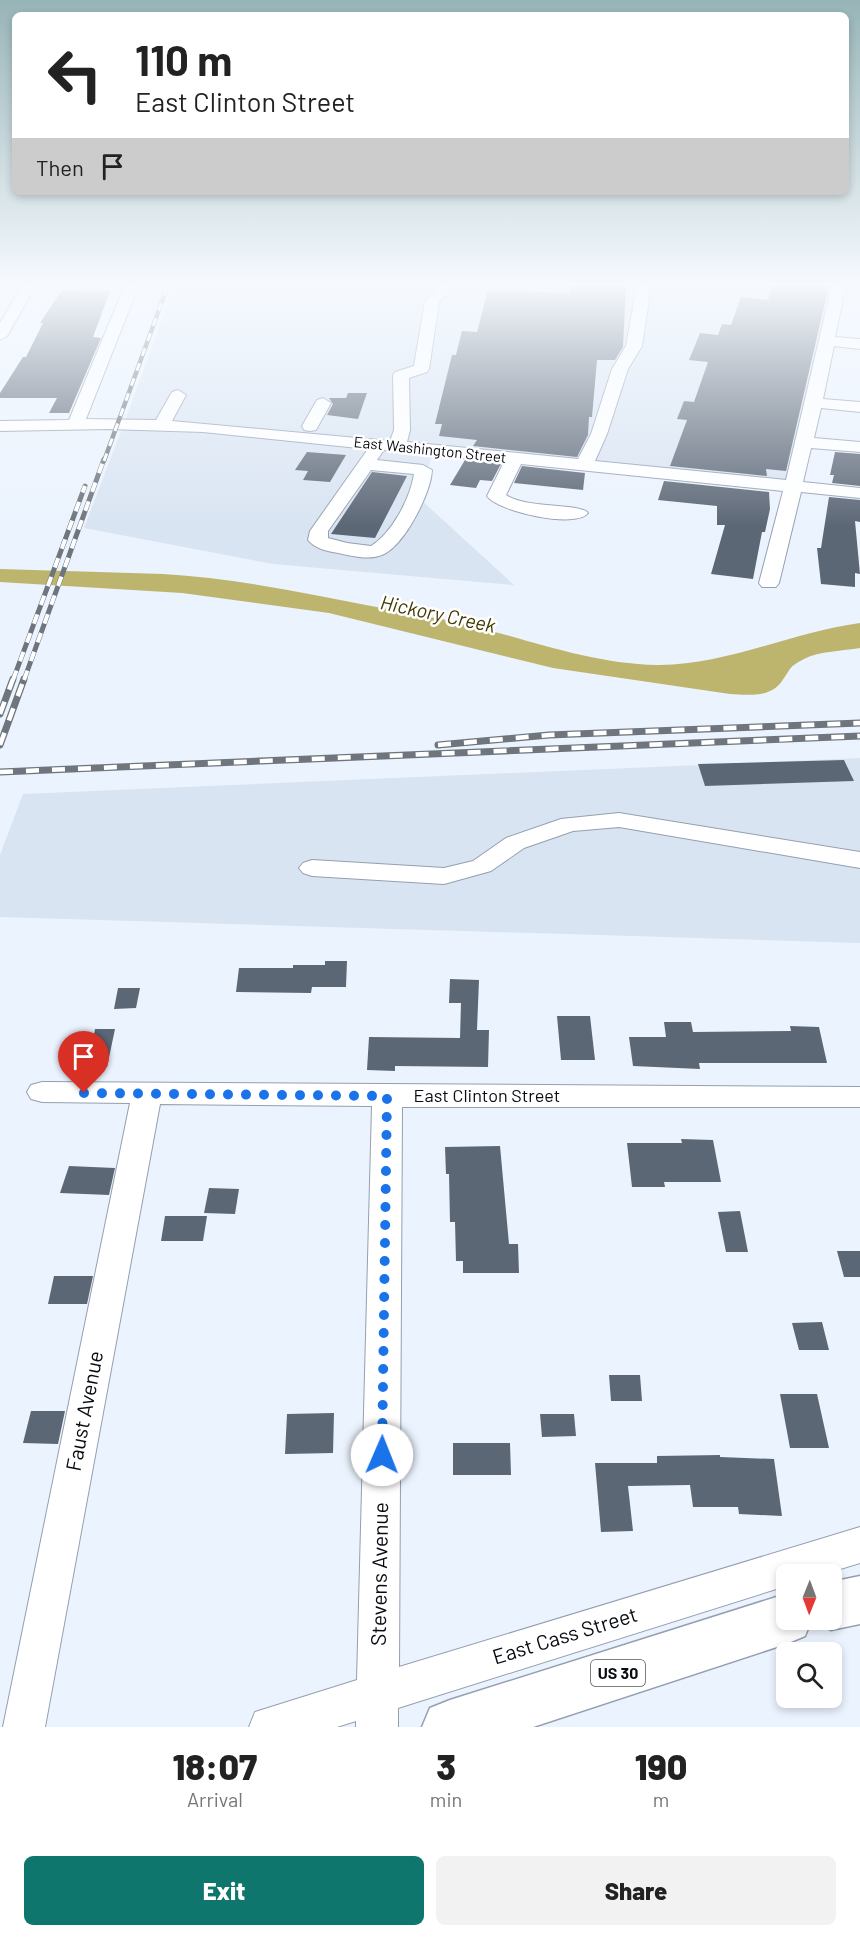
<!DOCTYPE html>
<html lang="en">
<head>
<meta charset="utf-8">
<style>
  :root { --surface:#fff; --page:#f2f2f2; --text:#222; --muted:#767676; --accent:#0f766e }
  body { margin:0; font-family:Barlow,sans-serif; background:var(--page); color:var(--text); height:100vh; display:flex; flex-direction:column; font-size:22px; white-space:nowrap }
  * { box-sizing:border-box; margin:0 }
  p { font-size:20px; color:var(--muted) }
  .icon { flex:none; width:33px; height:33px; fill:none; stroke:currentColor; stroke-width:2; stroke-linecap:round; stroke-linejoin:round }
  .map { position:relative; height:1727px; overflow:hidden }
  .details { display:flex; flex-direction:column; background:var(--surface); flex:1 }
  .details>* { flex:none }
  .top-card { position:absolute; left:12px; top:12px; width:837px; height:183px; border-radius:9px; box-shadow:0 3px 9px #0003; background:#fff; color:var(--text); overflow:hidden }
  .needle { width:39px; rotate:181deg }
  .buttons { position:absolute; left:776px; top:1564px; display:grid; gap:12px }
  .buttons a { display:grid; place-items:center; width:66px; height:66px; border-radius:9px; background:var(--surface); box-shadow:0 3px 9px #0003; font-size:30px }
  .pin { position:absolute; display:grid; place-items:center; width:51px; height:51px; color:#fff; margin:-62px -26px; border-radius:50% 50% 50% 0; rotate:-45deg; box-shadow:0 0 6px #0007 }
  .pin .icon { rotate:45deg }
  .me { position:absolute; width:66px; margin:-33px; rotate:1deg; stroke-linejoin:round; filter:drop-shadow(0 0 4px #0008) }
  .turn { display:flex; align-items:center; gap:21px; height:126px; padding:0 24px; font-size:27px }
  .turn .icon { width:78px; height:78px; stroke-width:2.5 }
  .turn b { display:block; font-size:42px; line-height:51px }
  .then { display:flex; align-items:center; height:57px; padding:0 24px; background:#0003; gap:12px; font-size:22px }
  .eta { display:flex; justify-content:space-evenly; align-items:center; height:102px; text-align:center }
  .eta b { font-size:36px; font-weight:800; line-height:42px }
  .button { display:flex; gap:12px; margin-top:auto; padding:12px 24px }
  .button a { flex:1; height:69px; border-radius:9px; background:var(--accent); color:#fff; font-size:24px; font-weight:800; line-height:69px; text-align:center }
  .button a+a { background:var(--page); color:var(--text) }
  .map>svg:first-child { display:block }
  .built { fill:#d9e4f2 }
  .water { fill:#bdb46e }
  .building { fill:#5c6776 }
  .lines { fill:none; stroke-linecap:round; stroke-linejoin:round }
  .minor-casing { stroke:#949fb0; stroke-width:2 }
  .major-casing { stroke:#949fb0; stroke-width:3 }
  .minor { fill:#fff; fill-rule:evenodd }
  .major { fill:#fff; fill-rule:evenodd }
  .rail-far2-casing { stroke:#6f757d; stroke-width:4.5 }
  .rail-far1-casing { stroke:#6f757d; stroke-width:5 }
  .rail-casing { stroke:#6f757d; stroke-width:7 }
  .rail-far2 { stroke:#fff; stroke-width:3; stroke-dasharray:8; stroke-linecap:butt }
  .rail-far1 { stroke:#fff; stroke-width:4; stroke-dasharray:10; stroke-linecap:butt }
  .rail { stroke:#fff; stroke-width:4.5; stroke-dasharray:13; stroke-linecap:butt }
  .route { stroke:#1a73e8; stroke-width:10; stroke-dasharray:0 18 }
  .labels { text-anchor:middle; stroke-width:5; stroke-linejoin:round; paint-order:stroke }
  .far-street-label { font-size:15px; fill:#080c11; stroke:#fff }
  .shield { fill:#fff; stroke:#525558; stroke-width:1.5 }
  .shield-label { font-size:16px; font-weight:bold; fill:#080c11 }
  .street-label { font-size:18px; fill:#080c11; stroke:#fff }
  .water-label { font-size:20px; font-style:italic; fill:#423b00; stroke:#fff }
  .near-street-label { font-size:21px; fill:#080c11; stroke:#fff }
</style>
</head>
<body>
<div class="map">
<svg width="860" height="1727" viewBox="0 0 860 1727">
  <rect width="100%" height="100%" fill="#ebf3fe"/>
  <!-- built -->
  <path class="built" d="M175 285H841L785 483 124 423Z
    M123 426H156L433 451 420 499 514 585 273 564 84 528Z
    M860 758V943L0 917V855L23 794Z"/>
  <!-- water -->
  <path class="water" d="M0 569C54 571 109 572 163 574 237 578 314 595 387 609 416 615 446 619 476 627 536 642 594 664 657 665 724 666 792 632 860 623V648C843 651 819 651 804 659 788 667 791 669 782 681 771 698 747 695 730 694L553 668 329 613 182 593 0 582Z"/>
  <!-- building -->
  <path class="building" d="M571 285H626L623 347 615 360H597L592 417H589L588 435 577 457 473 446 477 440 439 436 442 424H435L452 355H456L462 331 477 332 488 290 570 293Z
    M772 285H829L786 471 766 469 767 476 670 466 687 420 677 419 684 401 694 402 708 362 689 360 700 333 718 335 722 324 731 325 741 297 768 300Z
    M62 290 110 291 93 337 101 338 69 413H49L57 398H0V393L23 357H26L43 323H40Z
    M348 393H367L358 419 327 415 333 404 329 398H346Z
    M307 452 346 455 330 482 303 480 308 471 295 470Z
    M835 452 860 454V486L832 483 834 475H830Z
    M465 460 501 464 492 481 480 480 476 488 450 485Z
    M522 466 585 473 583 490 514 483Z
    M372 472 407 476 375 538 331 534Z
    M664 481 769 492 770 509 765 532H762L753 579 711 574 725 525H717V506L658 500Z
    M829 497 860 500V522L855 521 860 574 855 573V587L821 584 817 548H821Z
    M844 760 854 781 705 786 698 764Z
    M325 961H347L346 987H312L311 993 236 992 239 968H293V965H325Z
    M450 979 479 980 477 1030H489L488 1067 395 1066V1071L367 1070 369 1037 460 1038 461 1003H449Z
    M118 988H140L136 1008 114 1009Z
    M557 1016H590L595 1060H561Z
    M664 1022H691L693 1032 791 1031 790 1026 819 1027 827 1063H699L700 1069 633 1066 629 1037H666Z
    M95 1029H115L107 1067H75L83 1035H94Z
    M681 1139 713 1140 721 1182H664L665 1187H632L627 1143H682Z
    M500 1146 509 1244H518L519 1273H463V1261H456L455 1222H450L449 1174H446L445 1147Z
    M69 1166 115 1168 109 1195 60 1193Z
    M209 1188 239 1189 235 1214 204 1213Z
    M740 1211 748 1252H726L718 1212Z
    M165 1216H207L203 1241H161Z
    M837 1251H860V1277H844Z
    M54 1276H93L87 1304H48Z
    M822 1322 829 1350H799L792 1323Z
    M609 1375H640L642 1401H611Z
    M780 1394H817L829 1448H790Z
    M31 1411H65L58 1444 23 1443Z
    M334 1413 333 1453 285 1454 287 1414Z
    M540 1414H574L576 1436 542 1437Z
    M453 1443H510L511 1475H453Z
    M720 1455V1457L774 1459 782 1516 739 1514 738 1507H693L690 1485 628 1486 633 1531 601 1532 595 1463H657V1456Z"/>
  <g class="lines">
    <defs>
      <path id="minor" d="M22 285H36L7 336 0 340V323Z
        M125 285H139L86 419 156 420 172 392 178 390 186 395 172 421 390 441 394 430 393 375 395 372 414 366 425 301 442 285H457L439 302 429 369 427 372 409 378 410 430 407 442 578 459 591 434 612 369 626 346 637 285H651L642 346 628 369 607 434 595 461 786 480 832 285H846L835 337 860 339V349L834 346 823 399 860 402V412L821 408 814 438 860 442V452L811 448 803 482 860 488V498L801 492 779 583 776 587H762L759 583 783 491 521 464 506 495C526 509 581 503 588 513 577 529 498 512 487 496L504 462 384 450 377 460 423 465 432 470C431 493 405 544 384 554 370 561 352 556 338 553 328 551 315 549 308 540L310 531 368 449 203 432 108 429 0 431V421L69 420ZM371 470 414 474C410 499 392 533 371 546L347 543 328 538V531Z
        M323 398 331 403 316 430 310 431 304 430 302 426 317 400Z
        M619 813 860 852V868L619 827 573 831 524 848 491 871 444 884 312 876 303 873 299 868 303 863 312 860 444 868 473 861 506 838 561 819Z
        M42 1082 860 1087V1107H402L399 1667 860 1527V1563L821 1575H786V1586L398 1708V1727H356V1721L337 1727H249L255 1712 357 1680 372 1106 160 1104 45 1727H3L130 1103 42 1102 31 1099 27 1092 31 1085Z"/>
      <path id="major" d="M860 1576V1624L831 1630 811 1621 805 1636 786 1644 533 1727H422L430 1708 450 1700 786 1594V1620H831V1582Z"/>
    </defs>
    <!-- minor casing -->
    <use href="#minor" class="minor-casing"/>
    <!-- major casing -->
    <use href="#major" class="major-casing"/>
    <!-- minor -->
    <use href="#minor" class="minor"/>
    <!-- major -->
    <use href="#major" class="major"/>
    <defs>
      <path id="rail-far2" d="M104 461 168 285"/>
      <path id="rail-far1" d="M13 680 85 486
        M24 680 104 459"/>
      <path id="rail" d="M0 714 13 679
        M0 745 24 679
        M438 745 549 735 860 723
        M0 772 860 736"/>
    </defs>
    <!-- rail-far2 casing -->
    <use href="#rail-far2" class="rail-far2-casing"/>
    <!-- rail-far1 casing -->
    <use href="#rail-far1" class="rail-far1-casing"/>
    <!-- rail casing -->
    <use href="#rail" class="rail-casing"/>
    <!-- rail-far2 -->
    <use href="#rail-far2" class="rail-far2"/>
    <!-- rail-far1 -->
    <use href="#rail-far1" class="rail-far1"/>
    <!-- rail -->
    <use href="#rail" class="rail"/>
  </g>
  <!-- sky -->
  <linearGradient id="sky" x2="0" y2="1"><stop stop-color="#97b4b7"/><stop offset="0.54" stop-color="#f6faff"/><stop offset="1" stop-color="#f6faff" stop-opacity="0"/></linearGradient>
  <rect width="860" height="527" fill="url(#sky)"/>
  <g class="lines">
    <!-- route -->
    <path class="route" d="M84 1093 387 1096 382 1455"/>
  </g>
  <g class="labels">
    <!-- far-street labels -->
    <g class="far-street-label">
      <text transform="translate(430 450) rotate(6)" y="5">East Washington Street</text>
    </g>
    <!-- shield labels -->
    <rect class="shield" x="591" y="1660" width="54" height="26" rx="4.5"/>
    <g class="shield-label">
      <text x="618" y="1679">US 30</text>
    </g>
    <!-- street labels -->
    <g class="street-label">
      <text x="487" y="1102">East Clinton Street</text>
    </g>
    <!-- water labels -->
    <g class="water-label">
      <text transform="translate(438 614) rotate(12)" y="7">Hickory Creek</text>
    </g>
    <!-- near-street labels -->
    <g class="near-street-label">
      <text transform="translate(85 1411) rotate(-79)" y="7">Faust Avenue</text>
      <text transform="translate(380 1574) rotate(-89)" y="7">Stevens Avenue</text>
      <text transform="translate(565 1636) rotate(-17)" y="7">East Cass Street</text>
    </g>
  </g>
</svg>
<div class="buttons">
<a><svg class="needle" viewBox="-14 -14 28 28"><path d="M0-13l5 13h-10z" fill="#e53935"/><path d="M0 13l5-13h-10z" fill="#767676"/></svg></a>
<a><svg class="icon" aria-label="search" viewBox="0 0 24 24"><circle cx="10" cy="10" r="6"/><path d="M15 15l6 6"/></svg></a>
</div>
<div class="pin" style="left:84px;top:1093px;background:#d93025"><svg class="icon" aria-label="arrive" viewBox="0 0 24 24"><path d="M6 21V4h12l-3 4 3 4H6"/></svg></div>
<svg class="me" style="left:382px;top:1455px" viewBox="-20 -20 40 40"><circle r="19" fill="#fff"/><path d="M0-13L10 11 0 6-10 11z" fill="#1a73e8"/></svg>
<div class="top-card">
<div class="turn"><svg class="icon" aria-label="left" viewBox="0 0 24 24"><path d="M17 20v-9H6M10 6l-5 5 5 5"/></svg><div><b>110 m</b>East Clinton Street</div></div>
<div class="then">Then<svg class="icon" aria-label="arrive" viewBox="0 0 24 24"><path d="M6 21V4h12l-3 4 3 4H6"/></svg></div>
</div>
</div>
<section class="details">
<div class="eta">
<div><b>18:07</b><p>Arrival</p></div>
<div><b>3</b><p>min</p></div>
<div><b>190</b><p>m</p></div>
</div>
<div class="button"><a>Exit</a><a>Share</a></div>
</section>
</body>
</html>
